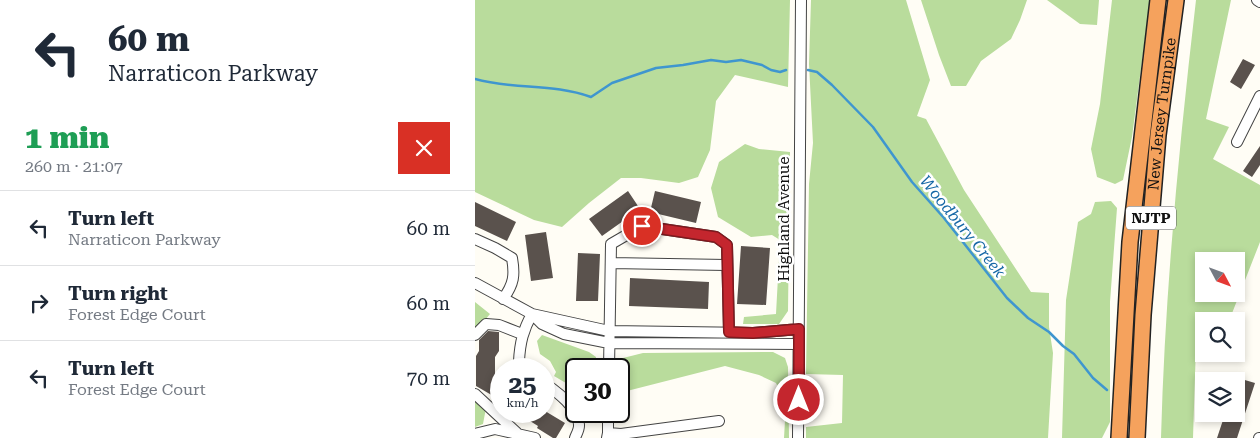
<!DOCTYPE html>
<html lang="en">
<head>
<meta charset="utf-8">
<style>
  :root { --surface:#fff; --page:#f2f2f3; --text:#1f2937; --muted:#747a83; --line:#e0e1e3 }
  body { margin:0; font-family:"Roboto Serif",serif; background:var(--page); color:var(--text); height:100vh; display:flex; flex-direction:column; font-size:19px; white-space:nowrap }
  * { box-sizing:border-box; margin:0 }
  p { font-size:16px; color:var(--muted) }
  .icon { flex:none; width:28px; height:28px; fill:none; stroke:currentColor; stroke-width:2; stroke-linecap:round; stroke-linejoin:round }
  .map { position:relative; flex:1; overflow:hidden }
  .drawer { display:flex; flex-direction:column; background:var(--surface); width:475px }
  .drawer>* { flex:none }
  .banner { background:#fff; color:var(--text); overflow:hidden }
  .needle { width:32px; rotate:131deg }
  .controls { position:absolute; left:720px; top:252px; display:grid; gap:10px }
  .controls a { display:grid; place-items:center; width:50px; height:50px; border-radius:0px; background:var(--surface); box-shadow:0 2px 8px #0003; font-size:25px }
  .speed { position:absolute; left:15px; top:358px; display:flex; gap:10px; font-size:25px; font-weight:700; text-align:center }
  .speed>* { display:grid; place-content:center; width:65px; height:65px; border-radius:50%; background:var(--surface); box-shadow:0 2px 8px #0003; line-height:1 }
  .speed small { font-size:12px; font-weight:400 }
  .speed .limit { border:2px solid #111; border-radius:8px; background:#fff; color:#111 }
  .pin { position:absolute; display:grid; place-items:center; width:42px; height:42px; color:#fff; margin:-21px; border:2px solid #fff; border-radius:50%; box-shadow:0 1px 5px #0007 }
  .me { position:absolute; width:55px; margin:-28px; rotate:0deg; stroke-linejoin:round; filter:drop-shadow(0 0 4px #0008) }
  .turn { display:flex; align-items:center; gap:18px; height:105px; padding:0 25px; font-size:22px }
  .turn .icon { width:65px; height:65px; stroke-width:2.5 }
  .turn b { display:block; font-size:35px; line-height:42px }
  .round { display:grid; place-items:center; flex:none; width:52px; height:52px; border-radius:0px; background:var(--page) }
  .headline { display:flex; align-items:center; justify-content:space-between; height:85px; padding:0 25px }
  h1 { font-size:30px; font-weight:800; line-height:38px; color:#1e9e55 }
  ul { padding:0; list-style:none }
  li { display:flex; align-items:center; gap:15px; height:75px; padding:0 25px; border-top:1px solid var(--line) }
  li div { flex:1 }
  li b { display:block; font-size:19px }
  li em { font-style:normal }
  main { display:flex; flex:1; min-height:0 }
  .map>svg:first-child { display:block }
  .forest { fill:#b9dc9c; fill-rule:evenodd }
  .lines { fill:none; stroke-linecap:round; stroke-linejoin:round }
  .stream { stroke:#3f96cf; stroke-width:2.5 }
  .building { fill:#5a524d }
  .minor-casing { stroke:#444; stroke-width:12 }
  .highway-casing { stroke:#222; stroke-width:18 }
  .minor { stroke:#fff; stroke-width:10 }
  .highway { stroke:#f5a25d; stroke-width:15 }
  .route-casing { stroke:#7f191e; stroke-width:12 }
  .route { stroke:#c4262e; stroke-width:9 }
  .labels { text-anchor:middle; stroke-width:5; stroke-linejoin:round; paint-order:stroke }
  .shield { fill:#fff; stroke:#585858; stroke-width:1 }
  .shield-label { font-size:14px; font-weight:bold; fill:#111 }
  .street-label { font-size:15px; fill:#111; stroke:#fff }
  .water-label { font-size:16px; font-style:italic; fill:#1768a6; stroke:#fff }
</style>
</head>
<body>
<main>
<section class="drawer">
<div class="banner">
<div class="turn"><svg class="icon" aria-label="left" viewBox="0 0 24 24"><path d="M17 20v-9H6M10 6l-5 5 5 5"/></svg><div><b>60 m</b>Narraticon Parkway</div></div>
</div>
<div class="headline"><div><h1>1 min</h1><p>260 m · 21:07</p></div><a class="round" style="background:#d93025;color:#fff"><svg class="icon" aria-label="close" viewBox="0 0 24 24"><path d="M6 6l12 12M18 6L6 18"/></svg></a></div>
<ul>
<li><svg class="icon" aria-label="left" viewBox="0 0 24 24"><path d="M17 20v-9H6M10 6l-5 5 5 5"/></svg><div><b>Turn left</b><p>Narraticon Parkway</p></div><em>60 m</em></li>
<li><svg class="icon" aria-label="right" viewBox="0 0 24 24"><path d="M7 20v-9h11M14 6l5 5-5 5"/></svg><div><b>Turn right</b><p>Forest Edge Court</p></div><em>60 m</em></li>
<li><svg class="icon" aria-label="left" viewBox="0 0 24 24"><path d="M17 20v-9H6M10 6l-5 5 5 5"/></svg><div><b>Turn left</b><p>Forest Edge Court</p></div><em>70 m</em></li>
</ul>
</section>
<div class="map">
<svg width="785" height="438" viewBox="0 0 785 438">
  <rect width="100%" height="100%" fill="#fffdf5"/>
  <!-- forest -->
  <path class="forest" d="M0 0H315L313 87 260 75 241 101 235 150 223 177 204 183 166 178H146L114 203 87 227 59 220 0 192Z
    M336 0H431L455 80 442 116 451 119 489 190 556 292 574 293V327L578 353 573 438H331V427L367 423 368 375 331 374 334 184 338 143 334 64Z
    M446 0H552L545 20 536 39 506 61 491 86H476L464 55Z
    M572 0H624L622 25 605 24Z
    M637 0H675L657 137 648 180 640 184 622 177 616 149 625 104Z
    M721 0H756L731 119 754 127 738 159 785 185V242L754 321H729V341L721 345 718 438H686C690 291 704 146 721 0ZM729 261H761V294H729Z
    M270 144 284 149 315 152 313 311 304 324H268L269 317 301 314 305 240 297 235 276 237 243 217 236 188 244 162Z
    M636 201 642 208 635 302V422L627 438H587L591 300 603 222 616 214 620 202Z
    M0 302 15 314 0 332Z
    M67 335 114 352 121 357V369H101V389L79 376 81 372 75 361 65 354 62 341Z
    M298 352 310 358 313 367 314 438H309L311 403 301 383 284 375 250 366 148 392 144 359 168 353Z
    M0 399 11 408 8 424 0 427Z"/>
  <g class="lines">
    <!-- stream -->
    <path class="stream" d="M333 70 342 72 357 85 398 127 437 182 469 218 532 298 553 318 574 332 588 346 599 354 618 378 632 390
      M0 79C39 90 78 83 116 97L137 83 181 68 208 65 236 60 251 62 266 60 287 65 296 70 305 72 311 70"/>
  </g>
  <!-- building -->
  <path class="building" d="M768 59 780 65 766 89 755 82Z
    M785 146V165L777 177 768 171Z
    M153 191 165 209 127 236 114 219Z
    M180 191 226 202 221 223 175 212Z
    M0 202 41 222 32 241 0 226Z
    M71 232 78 278 56 281 50 235Z
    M266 246 295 248 291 305 262 304Z
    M103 253 125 254 123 301H101Z
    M155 278 234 282 233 309 154 306Z
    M13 331 24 332V351L20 357V376L26 380V404L18 399 20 397 1 386V356L4 351V340Z
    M763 378 780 383 762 438H742L750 414H761V383Z
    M39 411H70L90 423 81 438H78L62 428 63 426Z"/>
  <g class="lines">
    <defs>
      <path id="minor" d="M782 0 785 2
        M762 142 785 96
        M0 239 20 248 37 258C40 275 39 284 28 299
        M136 263 251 265
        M0 283 57 314 67 324 89 334 134 343 324 344
        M57 314 134 331 278 333 324 329
        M0 335 11 324 24 325 47 334
        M52 369 44 361C45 343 48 330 57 314
        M134 369 136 244 167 226 241 237 252 245 254 332
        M69 383C81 391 105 409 104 426 104 430 101 435 100 438
        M0 394 42 433
        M133 433 146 434 244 421
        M0 434 20 429 60 438
        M132 438 133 433V411
        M323 438 326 0
        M784 438H785"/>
      <g id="highway">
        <path d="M644 438 655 242 683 0"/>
        <path id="s1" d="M662 438 668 315 683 135 701 0"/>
      </g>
    </defs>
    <!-- minor casing -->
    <use href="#minor" class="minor-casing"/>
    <!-- highway casing -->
    <use href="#highway" class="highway-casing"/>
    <!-- minor -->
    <use href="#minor" class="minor"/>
    <!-- highway -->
    <use href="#highway" class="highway"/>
  </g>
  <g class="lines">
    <defs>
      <path id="route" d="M167 226 241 237 252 245 254 332 278 333 324 329V400"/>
    </defs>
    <!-- route casing -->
    <use href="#route" class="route-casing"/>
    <!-- route -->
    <use href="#route" class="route"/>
  </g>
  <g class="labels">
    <!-- shield labels -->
    <rect class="shield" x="651" y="206.5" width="50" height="23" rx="4"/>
    <g class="shield-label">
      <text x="676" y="223">NJTP</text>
    </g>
    <!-- street labels -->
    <g class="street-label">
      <text dy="5" stroke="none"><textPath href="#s1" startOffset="325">New Jersey Turnpike</textPath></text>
      <text transform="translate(309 219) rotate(-90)" y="5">Highland Avenue</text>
    </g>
    <!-- water labels -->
    <g class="water-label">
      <text transform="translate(488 226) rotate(51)" y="6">Woodbury Creek</text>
    </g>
  </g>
</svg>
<div class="controls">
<a><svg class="needle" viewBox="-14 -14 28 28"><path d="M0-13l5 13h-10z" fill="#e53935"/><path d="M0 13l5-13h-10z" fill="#747a83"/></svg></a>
<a><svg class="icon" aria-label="search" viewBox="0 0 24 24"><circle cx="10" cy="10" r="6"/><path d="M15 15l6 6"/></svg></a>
<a><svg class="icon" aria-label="layers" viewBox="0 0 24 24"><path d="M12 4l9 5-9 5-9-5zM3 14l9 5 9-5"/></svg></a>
</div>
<div class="speed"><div>25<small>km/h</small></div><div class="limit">30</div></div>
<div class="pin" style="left:167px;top:226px;background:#d93025"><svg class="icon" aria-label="arrive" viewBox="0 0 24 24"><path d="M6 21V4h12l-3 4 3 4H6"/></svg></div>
<svg class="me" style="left:324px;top:400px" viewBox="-20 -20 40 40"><circle r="17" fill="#c4262e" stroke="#fff" stroke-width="3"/><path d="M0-11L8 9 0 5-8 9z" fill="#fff"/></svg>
</div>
</main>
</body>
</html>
